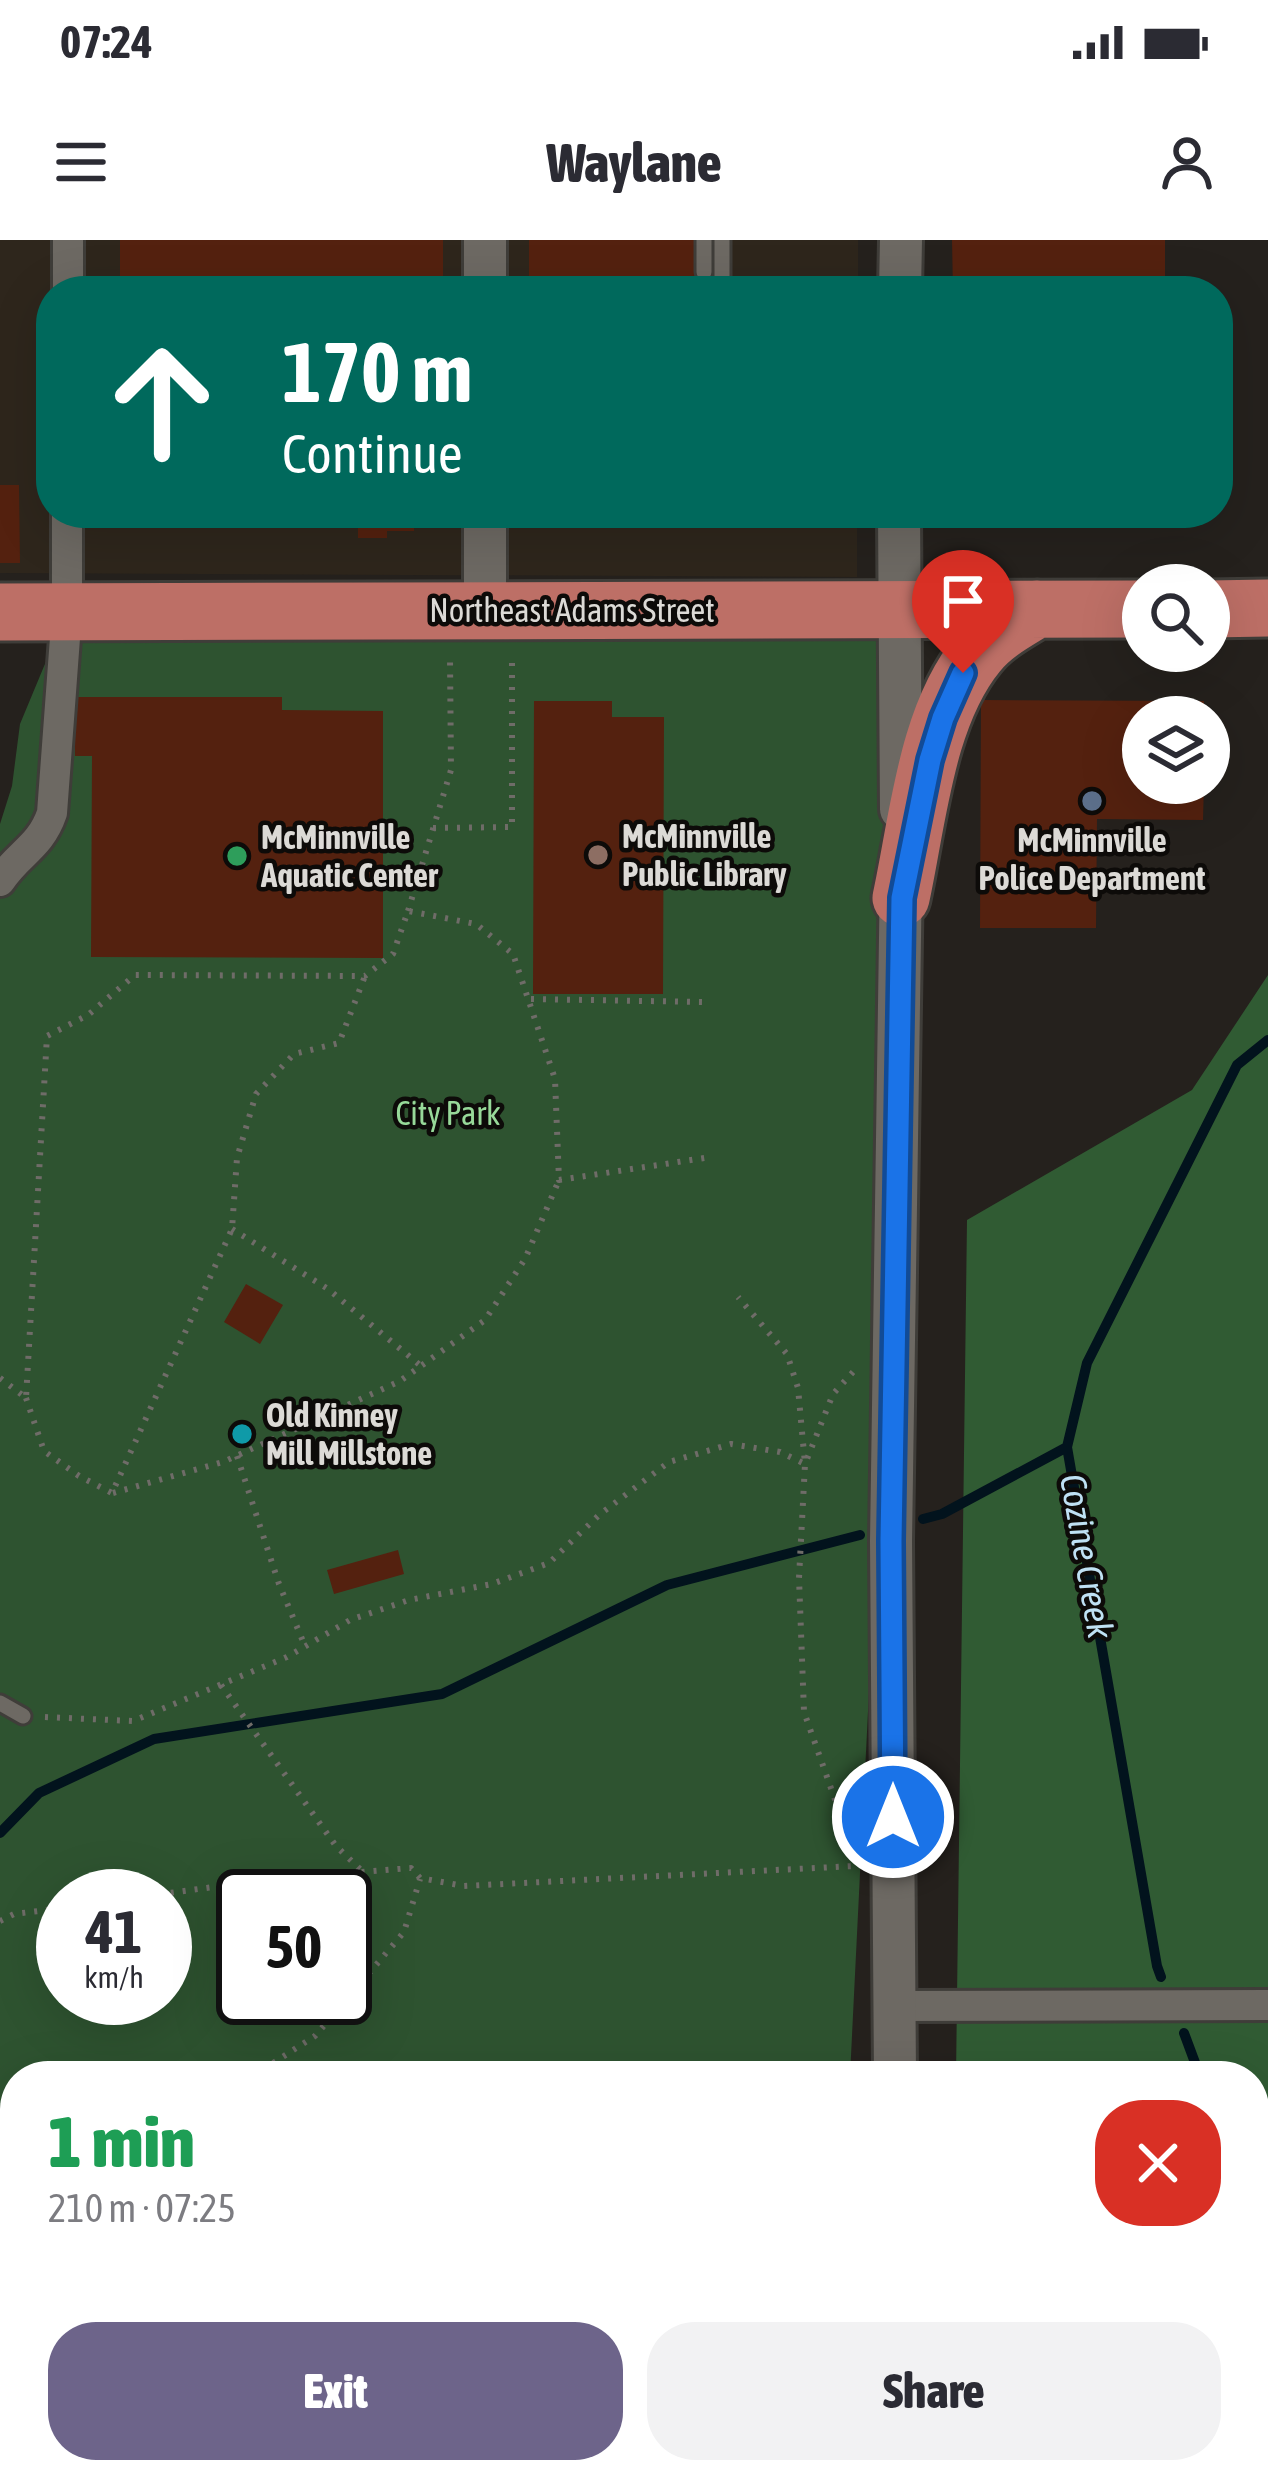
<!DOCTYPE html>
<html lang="en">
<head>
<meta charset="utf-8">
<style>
  :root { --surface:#fff; --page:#f2f2f3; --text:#2b2b33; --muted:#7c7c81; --accent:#6d648a }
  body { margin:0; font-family:"Asap Condensed",sans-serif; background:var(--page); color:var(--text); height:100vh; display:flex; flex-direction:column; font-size:45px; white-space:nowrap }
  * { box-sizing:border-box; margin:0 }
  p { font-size:39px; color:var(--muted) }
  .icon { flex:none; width:66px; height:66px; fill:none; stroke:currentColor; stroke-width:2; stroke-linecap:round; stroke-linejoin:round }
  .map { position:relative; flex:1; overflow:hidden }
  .panel { position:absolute; left:0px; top:1821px; width:1269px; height:423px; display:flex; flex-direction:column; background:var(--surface); border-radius:48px 48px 0 0; box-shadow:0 12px 48px #0002 }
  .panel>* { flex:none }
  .guide { position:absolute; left:36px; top:36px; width:1197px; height:252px; border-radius:48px; box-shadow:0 12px 48px #0002; background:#00695c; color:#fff; overflow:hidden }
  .controls { position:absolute; left:1122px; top:324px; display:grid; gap:24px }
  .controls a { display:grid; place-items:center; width:108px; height:108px; border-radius:50%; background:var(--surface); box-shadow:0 12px 48px #0002; font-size:60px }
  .speed { position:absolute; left:36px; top:1629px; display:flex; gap:24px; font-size:60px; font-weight:700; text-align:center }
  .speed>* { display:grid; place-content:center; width:156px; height:156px; border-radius:50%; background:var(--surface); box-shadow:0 12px 48px #0002; line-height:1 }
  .speed small { font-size:30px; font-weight:400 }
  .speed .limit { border:6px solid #111; border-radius:18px; background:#fff; color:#111 }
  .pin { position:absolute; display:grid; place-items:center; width:102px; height:102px; color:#fff; margin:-123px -51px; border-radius:50% 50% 50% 0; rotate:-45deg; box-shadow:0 0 12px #0007 }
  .pin .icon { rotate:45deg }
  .me { position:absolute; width:132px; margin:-66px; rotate:0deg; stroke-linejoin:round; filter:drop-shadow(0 0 9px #0008) }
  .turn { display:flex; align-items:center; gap:42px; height:252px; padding:0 48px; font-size:54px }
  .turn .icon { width:156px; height:156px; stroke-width:2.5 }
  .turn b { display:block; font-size:84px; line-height:102px }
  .round { display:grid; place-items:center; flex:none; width:126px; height:126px; border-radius:48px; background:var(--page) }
  .head { display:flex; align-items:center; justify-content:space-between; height:204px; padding:0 48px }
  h1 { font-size:72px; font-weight:800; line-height:90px; color:#1e9e55 }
  .primary-button { display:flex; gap:24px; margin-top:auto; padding:24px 48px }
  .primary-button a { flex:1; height:138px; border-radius:48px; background:var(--accent); color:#fff; font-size:48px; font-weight:800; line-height:138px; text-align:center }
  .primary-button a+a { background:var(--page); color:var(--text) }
  .status { display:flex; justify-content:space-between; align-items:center; height:84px; padding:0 60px; background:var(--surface); direction:ltr }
  .status svg { height:33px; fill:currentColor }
  header { display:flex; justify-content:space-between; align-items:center; height:156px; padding:0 48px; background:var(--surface); font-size:54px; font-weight:800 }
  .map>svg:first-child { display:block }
  .built { fill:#2e261c }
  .green { fill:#2e5330; fill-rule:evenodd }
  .forest { fill:#305b33 }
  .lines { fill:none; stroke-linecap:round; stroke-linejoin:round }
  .stream { stroke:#02131d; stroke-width:10 }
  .building { fill:#54210f }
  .lane-casing { stroke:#3f3d39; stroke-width:21 }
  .street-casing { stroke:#3f3d39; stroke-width:36 }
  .secondary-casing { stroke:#3f3d39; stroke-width:48 }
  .highway-casing { stroke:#3f3d39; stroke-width:63 }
  .path { stroke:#6f6c68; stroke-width:6; stroke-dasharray:3 9; stroke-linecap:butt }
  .lane { stroke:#6d6963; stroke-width:15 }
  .street { stroke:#6d6963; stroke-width:30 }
  .secondary { stroke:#6d6963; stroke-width:42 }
  .highway { stroke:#bd6f66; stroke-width:57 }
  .route-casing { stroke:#114b97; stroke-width:30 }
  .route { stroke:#1a73e8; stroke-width:21 }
  .service-dot { fill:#5c6f8a; stroke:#0d0b09; stroke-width:4.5 }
  .education-dot { fill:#8d6e63; stroke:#0d0b09; stroke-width:4.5 }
  .leisure-dot { fill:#2e9e5b; stroke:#0d0b09; stroke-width:4.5 }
  .culture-dot { fill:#0f9aa8; stroke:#0d0b09; stroke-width:4.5 }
  .labels { text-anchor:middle; stroke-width:9; stroke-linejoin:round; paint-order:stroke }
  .street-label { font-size:33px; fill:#dcdad6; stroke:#0d0b09 }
  .poi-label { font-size:33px; font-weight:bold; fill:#dcdad6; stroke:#0d0b09; text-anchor:start }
  .park-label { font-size:33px; fill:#97d999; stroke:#0d0b09 }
  .water-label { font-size:36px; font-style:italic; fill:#bfe1f4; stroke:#0d0b09 }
</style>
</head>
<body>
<div class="status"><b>07:24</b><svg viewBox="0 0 49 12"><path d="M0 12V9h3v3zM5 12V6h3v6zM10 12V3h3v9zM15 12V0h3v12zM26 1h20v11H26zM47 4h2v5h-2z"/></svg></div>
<header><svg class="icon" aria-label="menu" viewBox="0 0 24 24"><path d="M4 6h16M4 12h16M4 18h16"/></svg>Waylane<svg class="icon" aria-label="person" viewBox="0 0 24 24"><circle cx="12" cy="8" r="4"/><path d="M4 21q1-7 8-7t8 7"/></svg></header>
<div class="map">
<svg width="1268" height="2242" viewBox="0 0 1268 2242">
  <rect width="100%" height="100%" fill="#25211d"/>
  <!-- built -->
  <path class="built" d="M0 0H858V51H51V273H857V337L0 333Z"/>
  <!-- green -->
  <path class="green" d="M900 369 898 864 850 1836H15V1993L0 2017V584L12 546 20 484 67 371ZM63 1656H165V1758H63ZM243 1656H345V1758H243Z"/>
  <!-- forest -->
  <path class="forest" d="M1268 735V2242H993L991 2229H1254V1836H956L967 980 1192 850Z"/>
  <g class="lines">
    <!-- stream -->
    <path class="stream" d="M923 1279 942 1274 1067 1207
      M0 1593 39 1553 154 1499 442 1454 667 1345 860 1295
      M1161 1737 1157 1726 1067 1207 1087 1123 1237 825 1268 800
      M1184 1793 1200 1836
      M1254 1976 1268 2012"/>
  </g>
  <!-- building -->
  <path class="building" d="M120 0H443V39L266 40V51H120Z
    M529 0H695L696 51H529Z
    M952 0H1165V51H953Z
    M0 245H19L20 323H0Z
    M342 273H414V291H387V298H358V285L342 286Z
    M75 457H282V470L383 471V718L91 717 92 516H75Z
    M981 460 1204 461V477H1143V543H1204L1203 580 1097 579 1096 688H980Z
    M534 461H612V477H664L663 754H533Z
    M246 1044 283 1065 260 1104 224 1082Z
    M398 1310 404 1334 334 1354 327 1330Z
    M0 2219 15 2220V2229H41V2242H0Z
    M451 2229H491L493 2242H453Z
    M758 2229H848L849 2242H759Z"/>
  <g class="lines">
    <defs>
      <path id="lane" d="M704 0V32
        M722 0V36
        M0 1463 23 1476"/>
      <path id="street" d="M68 51V0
        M0 641C18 613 40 608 52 573L67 371V273
        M895 1766 1268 1765
        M0 2049H15"/>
      <path id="secondary" d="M485 0V51
        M900 51 901 0
        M485 273V371
        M899 273 901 569
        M895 1836 891 1301 901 631
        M0 2096 15 2071
        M920 2229 923 2242"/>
      <path id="highway" d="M1209 369 1268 368
        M0 372 1143 369
        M901 658C918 580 926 476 978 413 993 394 1016 382 1037 369"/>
    </defs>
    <!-- lane casing -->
    <use href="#lane" class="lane-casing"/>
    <!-- street casing -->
    <use href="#street" class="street-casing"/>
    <!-- secondary casing -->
    <use href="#secondary" class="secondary-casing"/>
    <!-- highway casing -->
    <use href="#highway" class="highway-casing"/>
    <!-- path -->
    <path class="path" d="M433 588 512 587V416
      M408 671 451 530 450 417
      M531 759 702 762
      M232 989 328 1049 421 1126
      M853 1132 833 1154 805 1224 799 1338 804 1472 844 1585 858 1596
      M0 1138 26 1158 47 796 88 775 135 735 365 736 393 714 408 671 476 684 513 714 555 839 559 940 711 917
      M26 1158 44 1211 79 1236 112 1253 232 989 237 918 256 854 294 814 339 803 365 736
      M237 1216 279 1344 305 1406
      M113 1253 223 1222 400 1141 485 1080 525 1019 559 940
      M221 1445 336 1606 363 1632
      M45 1477 133 1481 287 1417 350 1380 409 1360 492 1344 549 1323 599 1275 669 1222 731 1204 780 1212 805 1224 798 1148 787 1114 738 1057
      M147 1656 265 1640 411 1628 420 1638 464 1646 854 1626
      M0 1681 14 1674 63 1668
      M253 1836 315 1796 370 1732 404 1692 420 1639"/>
    <!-- lane -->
    <use href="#lane" class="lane"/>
    <!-- street -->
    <use href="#street" class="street"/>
    <!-- secondary -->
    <use href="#secondary" class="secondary"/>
    <!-- highway -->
    <use href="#highway" class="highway"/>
  </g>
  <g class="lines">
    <defs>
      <path id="route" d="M893 1577 891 1301 902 658 930 520 943 478 963 433"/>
    </defs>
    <!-- route casing -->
    <use href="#route" class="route-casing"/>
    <!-- route -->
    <use href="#route" class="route"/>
  </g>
  <!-- markers -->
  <circle class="service-dot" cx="1092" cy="561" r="12"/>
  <circle class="education-dot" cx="598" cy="615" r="12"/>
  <circle class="leisure-dot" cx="237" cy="616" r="12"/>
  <circle class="culture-dot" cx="242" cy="1194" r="12"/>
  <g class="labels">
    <!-- street labels -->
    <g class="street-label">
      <text x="572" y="382">Northeast Adams Street</text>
    </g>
    <!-- poi labels -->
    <g class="poi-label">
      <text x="622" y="608">McMinnville<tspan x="622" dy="38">Public Library</tspan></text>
      <text x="261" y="609">McMinnville<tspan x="261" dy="38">Aquatic Center</tspan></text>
      <text x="1092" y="612" text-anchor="middle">McMinnville<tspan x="1092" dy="38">Police Department</tspan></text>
      <text x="266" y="1187">Old Kinney<tspan x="266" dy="38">Mill Millstone</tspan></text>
    </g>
    <!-- park labels -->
    <g class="park-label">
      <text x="448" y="885">City Park</text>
    </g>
    <!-- water labels -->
    <g class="water-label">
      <text transform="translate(1087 1316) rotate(80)" y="13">Cozine Creek</text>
    </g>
  </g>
</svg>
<div class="controls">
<a><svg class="icon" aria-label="search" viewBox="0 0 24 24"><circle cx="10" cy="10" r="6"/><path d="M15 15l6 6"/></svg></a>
<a><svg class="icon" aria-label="layers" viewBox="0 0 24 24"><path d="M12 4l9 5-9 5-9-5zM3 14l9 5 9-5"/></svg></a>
</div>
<div class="speed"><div>41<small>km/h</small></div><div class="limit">50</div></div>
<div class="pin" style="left:963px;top:433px;background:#d93025"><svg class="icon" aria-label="arrive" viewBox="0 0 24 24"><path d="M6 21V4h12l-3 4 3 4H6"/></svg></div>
<svg class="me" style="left:893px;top:1577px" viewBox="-20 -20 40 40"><circle r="17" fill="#1a73e8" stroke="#fff" stroke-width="3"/><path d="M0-11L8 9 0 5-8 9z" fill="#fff"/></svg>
<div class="guide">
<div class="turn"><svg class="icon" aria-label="ahead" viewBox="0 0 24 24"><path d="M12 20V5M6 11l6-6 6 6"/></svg><div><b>170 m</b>Continue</div></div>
</div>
<section class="panel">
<div class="head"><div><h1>1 min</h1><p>210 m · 07:25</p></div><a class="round" style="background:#d93025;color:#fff"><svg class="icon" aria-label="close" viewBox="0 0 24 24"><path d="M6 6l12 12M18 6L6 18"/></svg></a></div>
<div class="primary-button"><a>Exit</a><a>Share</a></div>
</section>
</div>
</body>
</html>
